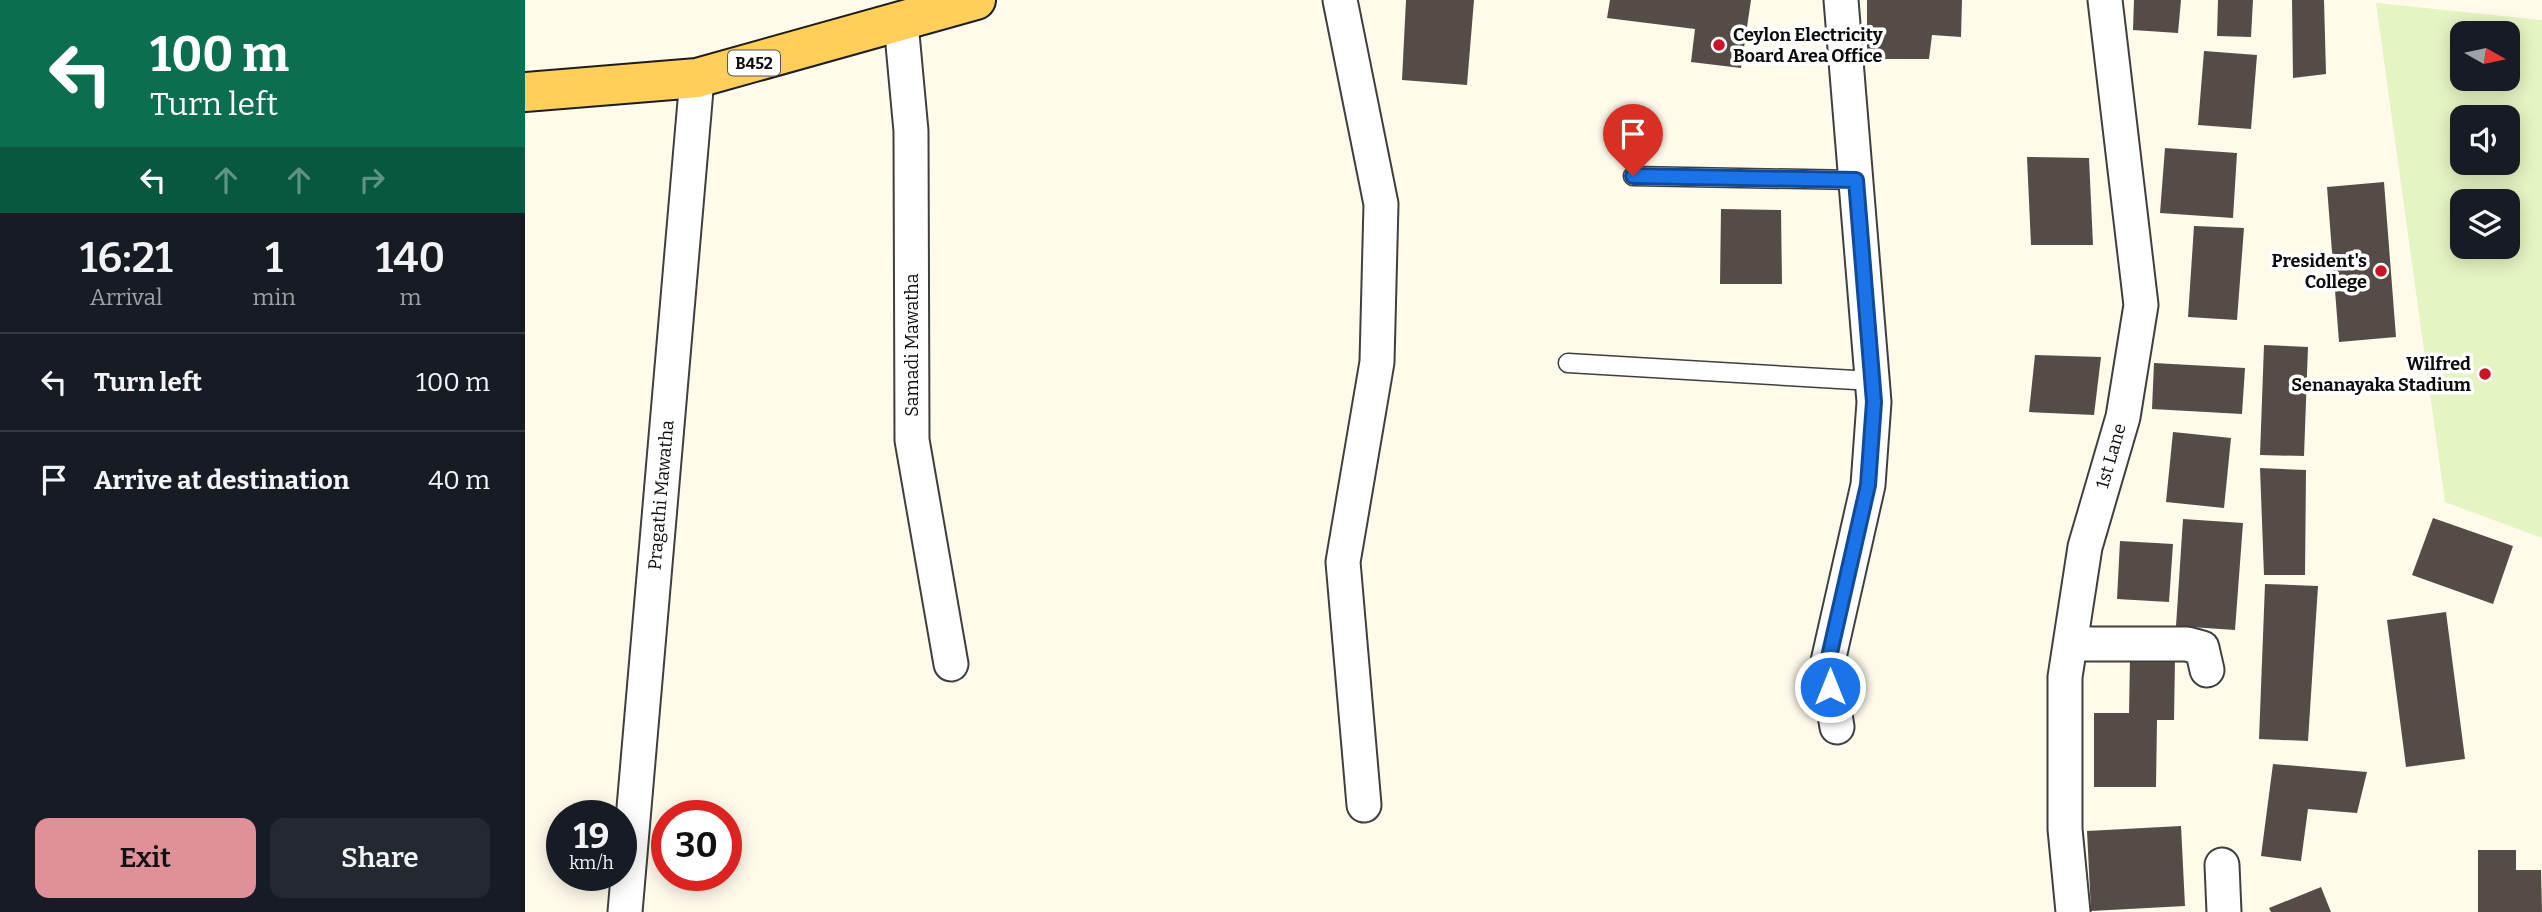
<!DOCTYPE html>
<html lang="en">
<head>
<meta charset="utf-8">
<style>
  :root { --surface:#171b24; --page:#242831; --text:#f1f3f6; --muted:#9ea1a6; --line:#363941; --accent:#df9099 }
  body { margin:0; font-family:Bitter,serif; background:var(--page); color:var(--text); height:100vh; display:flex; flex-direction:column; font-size:26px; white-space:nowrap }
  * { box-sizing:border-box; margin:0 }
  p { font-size:23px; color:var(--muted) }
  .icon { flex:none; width:38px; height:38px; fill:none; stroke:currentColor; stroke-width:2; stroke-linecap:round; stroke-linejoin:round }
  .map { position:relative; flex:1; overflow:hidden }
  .drawer { display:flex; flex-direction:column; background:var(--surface); width:525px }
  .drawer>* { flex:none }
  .guide { background:#0b6e4f; color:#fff; overflow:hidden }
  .needle { width:46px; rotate:99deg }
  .tools { position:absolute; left:1925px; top:21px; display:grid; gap:14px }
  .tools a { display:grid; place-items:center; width:70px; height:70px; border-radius:14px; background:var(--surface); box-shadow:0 4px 18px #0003; font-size:35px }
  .speed { position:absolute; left:21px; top:800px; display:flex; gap:14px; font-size:35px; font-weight:700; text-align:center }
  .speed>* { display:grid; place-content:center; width:91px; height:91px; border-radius:50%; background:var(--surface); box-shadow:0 4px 18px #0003; line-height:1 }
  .speed small { font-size:18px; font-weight:400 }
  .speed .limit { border:10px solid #d22; background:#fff; color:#111 }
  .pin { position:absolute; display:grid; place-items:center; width:60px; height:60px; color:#fff; margin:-72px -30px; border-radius:50% 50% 50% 0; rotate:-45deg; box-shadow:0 0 7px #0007 }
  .pin .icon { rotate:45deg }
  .me { position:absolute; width:77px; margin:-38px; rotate:0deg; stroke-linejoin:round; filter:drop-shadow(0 0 5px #0008) }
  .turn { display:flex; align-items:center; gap:24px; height:147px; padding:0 35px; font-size:32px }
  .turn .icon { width:91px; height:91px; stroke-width:2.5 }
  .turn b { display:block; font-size:49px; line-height:60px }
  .lanes { display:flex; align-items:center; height:66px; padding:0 35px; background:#0003; justify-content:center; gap:35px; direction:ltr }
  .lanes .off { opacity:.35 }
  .eta { display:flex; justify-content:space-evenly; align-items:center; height:119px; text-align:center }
  .eta b { font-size:42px; font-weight:600; line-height:49px }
  .primary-button { display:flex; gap:14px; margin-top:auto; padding:14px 35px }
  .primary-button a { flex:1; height:80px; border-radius:14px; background:var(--accent); color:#111; font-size:28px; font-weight:600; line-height:80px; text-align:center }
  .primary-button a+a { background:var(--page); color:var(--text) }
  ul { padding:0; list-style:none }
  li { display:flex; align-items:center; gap:21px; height:98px; padding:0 35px; border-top:2px solid var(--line) }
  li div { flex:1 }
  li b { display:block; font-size:26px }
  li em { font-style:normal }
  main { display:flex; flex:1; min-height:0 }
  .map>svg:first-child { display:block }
  .pitch { fill:#e5f4c3; fill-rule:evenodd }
  .building { fill:#554c47 }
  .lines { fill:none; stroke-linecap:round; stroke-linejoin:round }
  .service-casing { stroke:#3f3f3f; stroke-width:21 }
  .minor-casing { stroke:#3f3f3f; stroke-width:37 }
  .primary-casing { stroke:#1d1d1d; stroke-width:42 }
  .service { stroke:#fff; stroke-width:18 }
  .minor { stroke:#fff; stroke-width:33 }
  .primary { stroke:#ffcf5a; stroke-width:38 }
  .route-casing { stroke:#114b97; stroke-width:18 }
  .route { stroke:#1a73e8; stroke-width:12 }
  .poi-dot { fill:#c91627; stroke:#fff; stroke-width:2.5 }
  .labels { text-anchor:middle; stroke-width:7; stroke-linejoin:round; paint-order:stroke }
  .shield { fill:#fff; stroke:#555; stroke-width:2 }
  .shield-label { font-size:16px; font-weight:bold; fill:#0c0c0c }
  .poi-label { font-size:18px; font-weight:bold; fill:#0c0c0c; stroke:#fff; text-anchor:end }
  .street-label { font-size:18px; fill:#0c0c0c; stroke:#fff }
</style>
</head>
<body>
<main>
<section class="drawer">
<div class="guide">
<div class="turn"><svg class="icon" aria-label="left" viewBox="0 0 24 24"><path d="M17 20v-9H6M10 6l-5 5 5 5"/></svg><div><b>100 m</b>Turn left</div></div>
<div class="lanes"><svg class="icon" aria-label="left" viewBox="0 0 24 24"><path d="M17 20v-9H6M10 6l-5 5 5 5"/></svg><svg class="icon off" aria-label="ahead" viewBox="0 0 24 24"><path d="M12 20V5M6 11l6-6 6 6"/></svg><svg class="icon off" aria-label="ahead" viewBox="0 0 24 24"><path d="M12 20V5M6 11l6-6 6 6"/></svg><svg class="icon off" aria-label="right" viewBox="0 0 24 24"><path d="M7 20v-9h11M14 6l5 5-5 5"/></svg></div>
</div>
<div class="eta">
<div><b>16:21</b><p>Arrival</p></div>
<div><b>1</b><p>min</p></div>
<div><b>140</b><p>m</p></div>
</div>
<ul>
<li><svg class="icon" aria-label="left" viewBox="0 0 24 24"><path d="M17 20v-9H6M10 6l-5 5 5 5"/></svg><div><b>Turn left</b></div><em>100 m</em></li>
<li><svg class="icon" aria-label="arrive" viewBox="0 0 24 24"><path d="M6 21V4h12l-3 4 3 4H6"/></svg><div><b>Arrive at destination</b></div><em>40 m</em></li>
</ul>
<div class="primary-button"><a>Exit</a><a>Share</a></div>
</section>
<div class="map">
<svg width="2017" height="912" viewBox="0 0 2017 912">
  <rect width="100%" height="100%" fill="#fffaea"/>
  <!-- pitch -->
  <path class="pitch" d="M1851 3 2017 20V538L1920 502ZM1937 33H1983V79H1937ZM1937 117H1983V163H1937ZM1937 201H1983V247H1937Z"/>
  <!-- building -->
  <path class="building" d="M881 0H949L942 85 877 80Z
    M1085 0H1226L1216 68 1166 62 1170 29 1082 18Z
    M1342 0H1437L1436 37 1407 35 1404 59H1342Z
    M1609 0H1656L1653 33 1608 30Z
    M1693 0H1728L1726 37 1692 36Z
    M1767 0H1799L1801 74 1768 78Z
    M1679 51 1732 55 1726 129 1673 125Z
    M1640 148 1712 153 1708 218 1635 213Z
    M1502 157 1564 158 1568 245H1506Z
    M1859 182 1871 337 1814 342 1802 187Z
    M1196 209 1256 210 1257 284H1195Z
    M1669 226 1719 228 1712 320 1663 317Z
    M1739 345 1783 347 1779 456 1735 455Z
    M1510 355 1576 357 1569 415 1504 412Z
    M1629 363 1720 368 1717 414 1627 409Z
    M1648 432 1706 438 1699 508 1641 502Z
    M1735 468 1781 470 1780 575H1739Z
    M1908 518 1988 546 1968 604 1887 575Z
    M1658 519 1718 523 1710 630 1651 626Z
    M1595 541 1648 544 1644 602 1592 599Z
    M1740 584 1793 586 1783 741 1734 739Z
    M1921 612 1940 759 1881 767 1862 620Z
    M1605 657 1650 658 1649 720H1632L1631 787H1569V713H1604Z
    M1748 764 1842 772 1832 813 1783 809 1776 861 1736 856Z
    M1656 826 1660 906 1566 911 1562 831Z
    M1953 850H1991V870H2016L2017 912H1953Z
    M1796 887 1806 912H1746L1744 908Z"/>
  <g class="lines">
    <defs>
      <path id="service" d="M1108 176 1331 180
        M1043 363 1347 381"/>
      <path id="minor" d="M815 0 856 204 852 362 818 562 839 805
        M376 23 386 131 387 440 426 664
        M1546 644H1662L1677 648 1682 670
        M1312 727 1302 666 1343 485 1349 402 1316 0
        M1697 865 1699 912
        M100 912 172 78
        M1548 912 1540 829V677L1560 547 1598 417 1616 305 1580 0"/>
      <path id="primary" d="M0 92 172 78 451 0"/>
    </defs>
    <!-- service casing -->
    <use href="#service" class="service-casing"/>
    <!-- minor casing -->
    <use href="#minor" class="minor-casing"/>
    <!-- primary casing -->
    <use href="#primary" class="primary-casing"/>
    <!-- service -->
    <use href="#service" class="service"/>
    <!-- minor -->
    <use href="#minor" class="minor"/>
    <!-- primary -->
    <use href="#primary" class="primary"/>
  </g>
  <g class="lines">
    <defs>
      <path id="route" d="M1108 176 1331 180 1349 402 1343 485 1302 666 1305 687"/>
    </defs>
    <!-- route casing -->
    <use href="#route" class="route-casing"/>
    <!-- route -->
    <use href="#route" class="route"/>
  </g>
  <!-- markers -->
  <g class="poi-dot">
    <circle cx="1194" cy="45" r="7"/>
    <circle cx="1856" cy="271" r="7"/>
    <circle cx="1960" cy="374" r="7"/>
  </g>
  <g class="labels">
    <!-- shield labels -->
    <rect class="shield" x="203" y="50.5" width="52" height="25" rx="5"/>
    <g class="shield-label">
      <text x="229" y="69">B452</text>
    </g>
    <!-- poi labels -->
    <g class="poi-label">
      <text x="1208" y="41" text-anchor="start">Ceylon Electricity<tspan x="1208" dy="21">Board Area Office</tspan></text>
      <text x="1842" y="267">President's<tspan x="1842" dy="21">College</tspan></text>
      <text x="1946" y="370">Wilfred<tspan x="1946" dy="21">Senanayaka Stadium</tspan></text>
    </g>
    <!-- street labels -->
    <g class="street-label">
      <text transform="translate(387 345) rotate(-90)" y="6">Samadi Mawatha</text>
      <text transform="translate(1586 456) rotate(-74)" y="6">1st Lane</text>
      <text transform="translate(136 495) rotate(-85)" y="6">Pragathi Mawatha</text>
    </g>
  </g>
</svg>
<div class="tools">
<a><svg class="needle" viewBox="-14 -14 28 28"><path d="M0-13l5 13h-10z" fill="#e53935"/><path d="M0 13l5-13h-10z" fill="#9ea1a6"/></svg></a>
<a><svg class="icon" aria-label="sound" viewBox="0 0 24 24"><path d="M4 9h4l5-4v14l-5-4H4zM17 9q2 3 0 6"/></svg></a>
<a><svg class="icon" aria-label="layers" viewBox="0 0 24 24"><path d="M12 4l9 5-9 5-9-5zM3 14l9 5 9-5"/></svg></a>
</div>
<div class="speed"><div>19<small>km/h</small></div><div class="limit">30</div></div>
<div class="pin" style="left:1108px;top:176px;background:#d93025"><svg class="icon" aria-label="arrive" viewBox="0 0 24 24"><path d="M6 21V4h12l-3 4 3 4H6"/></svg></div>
<svg class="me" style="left:1305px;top:687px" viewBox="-20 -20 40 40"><circle r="17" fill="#1a73e8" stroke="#fff" stroke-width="3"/><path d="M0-11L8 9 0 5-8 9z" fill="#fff"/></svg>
</div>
</main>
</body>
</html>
